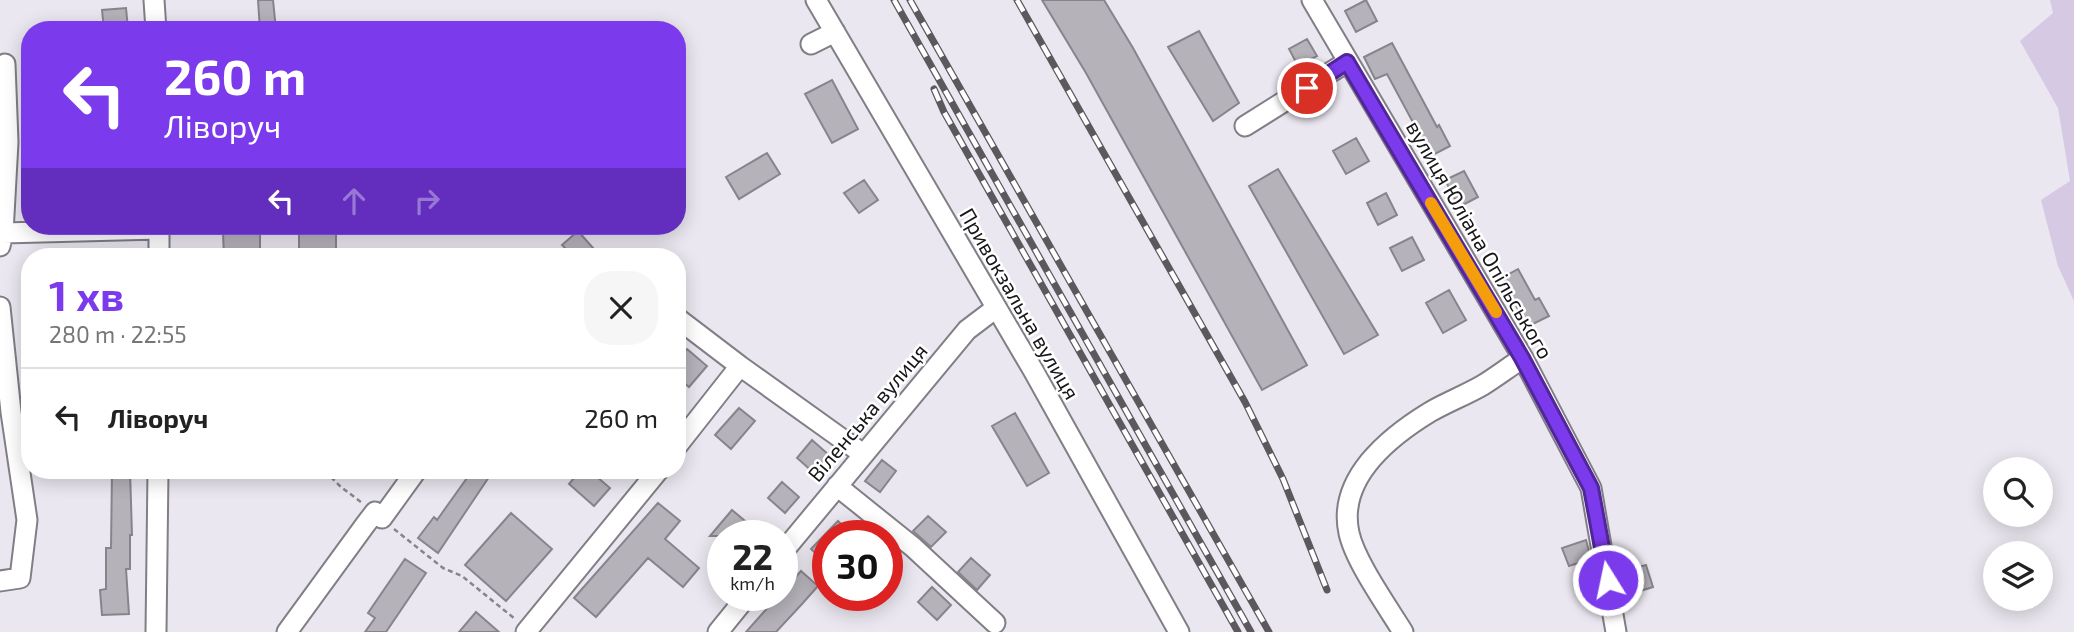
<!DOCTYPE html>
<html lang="uk">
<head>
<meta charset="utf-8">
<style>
  :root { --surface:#fff; --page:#f6f6f6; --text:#222; --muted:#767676; --line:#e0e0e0; --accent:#7c3aed }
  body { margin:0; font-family:"Exo 2",sans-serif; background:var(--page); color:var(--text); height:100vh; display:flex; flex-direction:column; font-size:26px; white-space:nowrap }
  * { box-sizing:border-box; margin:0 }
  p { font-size:23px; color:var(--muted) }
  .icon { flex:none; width:38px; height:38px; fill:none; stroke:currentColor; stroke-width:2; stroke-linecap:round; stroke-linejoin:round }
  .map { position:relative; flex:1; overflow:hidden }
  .panel { position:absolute; left:21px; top:248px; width:665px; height:231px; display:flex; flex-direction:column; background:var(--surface); border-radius:28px; box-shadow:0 4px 18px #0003 }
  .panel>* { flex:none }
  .guide { position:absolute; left:21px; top:21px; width:665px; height:214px; border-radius:28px; box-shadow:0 4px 18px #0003; background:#7c3aed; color:#fff; overflow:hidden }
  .buttons { position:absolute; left:1983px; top:457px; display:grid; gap:14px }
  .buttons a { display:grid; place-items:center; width:70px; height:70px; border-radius:50%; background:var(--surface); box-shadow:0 4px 18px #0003; font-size:35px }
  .speed { position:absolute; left:707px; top:520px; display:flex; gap:14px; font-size:35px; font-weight:700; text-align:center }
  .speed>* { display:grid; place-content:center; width:91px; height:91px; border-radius:50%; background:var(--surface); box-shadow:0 4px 18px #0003; line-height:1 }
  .speed small { font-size:18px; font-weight:400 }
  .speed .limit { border:10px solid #d22; background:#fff; color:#111 }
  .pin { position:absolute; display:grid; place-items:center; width:60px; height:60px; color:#fff; margin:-30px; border:4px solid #fff; border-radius:50%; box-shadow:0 2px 7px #0007 }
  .me { position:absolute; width:77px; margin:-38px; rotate:350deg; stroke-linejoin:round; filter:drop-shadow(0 0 5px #0008) }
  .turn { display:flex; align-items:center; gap:24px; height:147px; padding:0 28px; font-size:32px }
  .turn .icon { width:91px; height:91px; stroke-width:2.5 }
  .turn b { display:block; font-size:49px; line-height:60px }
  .lanes { display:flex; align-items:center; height:66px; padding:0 28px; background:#0003; justify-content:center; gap:35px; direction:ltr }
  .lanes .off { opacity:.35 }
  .round { display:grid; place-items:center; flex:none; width:74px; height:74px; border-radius:28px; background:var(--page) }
  .head { display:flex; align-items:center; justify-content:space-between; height:119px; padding:0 28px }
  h1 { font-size:42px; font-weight:700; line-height:52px; color:var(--accent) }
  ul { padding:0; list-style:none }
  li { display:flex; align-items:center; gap:21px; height:98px; padding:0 28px; border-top:2px solid var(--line) }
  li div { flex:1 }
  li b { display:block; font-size:26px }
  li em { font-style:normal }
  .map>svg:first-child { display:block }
  .green { fill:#d5c9e3 }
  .building { fill:#b6b2ba; stroke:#88848c; stroke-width:2 }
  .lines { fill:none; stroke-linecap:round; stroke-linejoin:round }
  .minor-casing { stroke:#817e86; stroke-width:23 }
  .path { stroke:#87848a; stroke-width:2.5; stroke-dasharray:5 3.5; stroke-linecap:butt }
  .minor { stroke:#fff; stroke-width:19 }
  .rail-casing { stroke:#5b595e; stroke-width:7 }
  .rail { stroke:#fff; stroke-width:4.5; stroke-dasharray:13; stroke-linecap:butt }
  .route-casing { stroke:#51269a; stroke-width:18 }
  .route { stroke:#7c3aed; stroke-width:12 }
  .slow { stroke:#f59e0b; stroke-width:12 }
  .labels { text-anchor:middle; stroke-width:5; stroke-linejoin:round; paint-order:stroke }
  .street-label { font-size:21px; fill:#161517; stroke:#fff }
</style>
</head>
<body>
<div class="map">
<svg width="2074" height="632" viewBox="0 0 2074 632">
  <rect width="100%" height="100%" fill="#ebe7f0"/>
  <!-- green -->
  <path class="green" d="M2050 0H2074V301L2058 266 2041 200 2070 181 2058 108 2020 41 2053 13Z"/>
  <!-- building -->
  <path class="building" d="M258 0H273L276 30H260Z
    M1042 0H1104L1133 48 1307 365 1262 390 1086 73Z
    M1366 0 1377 21 1356 32 1345 11Z
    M126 8 128 29 104 30 102 10Z
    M1199 31 1239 103 1213 121 1168 47Z
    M1307 39 1317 56 1298 66 1289 49Z
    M1392 43 1437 127 1439 125 1450 146 1431 156 1387 74 1375 79 1364 57Z
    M832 80 858 129 832 143 805 94Z
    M1356 138 1369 161 1346 174 1333 151Z
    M767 153 780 174 739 199 726 177Z
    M1278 169 1378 335 1344 354 1249 186Z
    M1464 171 1478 197 1459 207 1445 180Z
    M864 180 878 200 859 213 844 193Z
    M1386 193 1397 215 1378 225 1367 203Z
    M299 226H336V254H326V257H299Z
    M578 231 601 257H574L562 245Z
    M260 232V257H224L223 233Z
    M1412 237 1424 260 1402 271 1390 248Z
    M1518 269 1535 300 1539 298 1549 316 1527 327 1502 278Z
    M1449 290 1466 320 1443 333 1426 303Z
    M687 349 707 366 689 387 677 377V359Z
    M739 408 755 421 731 449 715 435Z
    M1015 413 1049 473 1027 486 992 426Z
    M812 440 829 455 813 472 797 458Z
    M882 460 896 471 880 492 865 481Z
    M112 471H130L132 535H130V569H126L129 614 102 615 100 590 106 589V548H111Z
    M472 471H493L438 553 418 538 434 517 437 520Z
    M580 471H590L610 488 594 506 569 484Z
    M782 482 799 497 785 513 768 498Z
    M658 503 680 521 665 539 699 568 683 587 648 558 596 617 574 598Z
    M732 510 745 521 733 536H710Z
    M511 513 552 549 506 601 465 565Z
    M928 516 946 532 931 547 913 531Z
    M838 521 853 536H828V565L811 549Z
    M1586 540 1591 559 1569 566 1562 548Z
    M971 558 990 575 977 590 958 572Z
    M405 559 426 573 386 632H365L375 618 368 613Z
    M1646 565 1653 587 1624 596 1618 573Z
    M801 571 818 586 802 604 776 632H746L779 595H782V592Z
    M932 587 951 605 937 620 918 602Z
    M476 612 499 632H459Z"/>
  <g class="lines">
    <defs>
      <path id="minor" d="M154 0 156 30
        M816 0 1033 370 1179 632
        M1312 0 1523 358 1591 488 1616 632
        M811 44 835 32
        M1245 126 1347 62
        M3 233 159 229
        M0 246 3 233 8 142 5 64
        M159 257V226
        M0 307 11 412 27 520 20 578 0 581
        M677 318 740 366 677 446
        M740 366 863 454
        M837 486 913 547 995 623
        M782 553 967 330 996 308
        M156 632 158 471
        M287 632 365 525 375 512 382 518 416 471
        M526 632 658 471
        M718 632 748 595
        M1403 632C1387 606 1355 561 1349 533 1337 479 1389 437 1430 412 1447 402 1466 395 1483 385 1496 377 1509 367 1523 358"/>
    </defs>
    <!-- minor casing -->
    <use href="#minor" class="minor-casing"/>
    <!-- path -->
    <path class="path" d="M325 471 341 487 361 502
      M394 529 443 568 462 576 515 619"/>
    <!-- minor -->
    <use href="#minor" class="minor"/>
    <defs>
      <path id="rail" d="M894 0 1251 632
        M910 0 1269 632
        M1017 0 1245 402 1283 479 1327 590
        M934 89 944 112 1238 632"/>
    </defs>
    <!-- rail casing -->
    <use href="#rail" class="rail-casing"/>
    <!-- rail -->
    <use href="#rail" class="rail"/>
  </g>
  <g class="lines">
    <defs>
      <path id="route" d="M1307 88 1347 62 1522 358 1591 488 1608 580"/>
    </defs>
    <!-- route casing -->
    <use href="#route" class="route-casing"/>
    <!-- route -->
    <use href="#route" class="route"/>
    <!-- slow -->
    <path class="slow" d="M1431 203 1496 312"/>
  </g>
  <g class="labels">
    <!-- street labels -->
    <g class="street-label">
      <text transform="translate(1479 240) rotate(60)" y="7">вулиця Юліана Опільського</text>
      <text transform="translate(1019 304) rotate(60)" y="7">Привокзальна вулиця</text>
      <text transform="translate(868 413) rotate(-50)" y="7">Віленська вулиця</text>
    </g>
  </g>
</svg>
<div class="buttons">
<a><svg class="icon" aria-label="search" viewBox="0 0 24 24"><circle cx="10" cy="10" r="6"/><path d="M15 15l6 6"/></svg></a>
<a><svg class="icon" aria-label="layers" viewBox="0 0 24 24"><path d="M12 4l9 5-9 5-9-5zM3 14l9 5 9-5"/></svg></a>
</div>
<div class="speed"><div>22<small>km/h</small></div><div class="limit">30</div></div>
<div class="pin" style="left:1307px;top:88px;background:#d93025"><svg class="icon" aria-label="arrive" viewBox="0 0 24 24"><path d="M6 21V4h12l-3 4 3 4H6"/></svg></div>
<svg class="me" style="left:1608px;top:580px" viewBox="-20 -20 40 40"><circle r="17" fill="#7c3aed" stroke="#fff" stroke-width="3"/><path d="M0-11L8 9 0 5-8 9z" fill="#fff"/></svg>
<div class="guide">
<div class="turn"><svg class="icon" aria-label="left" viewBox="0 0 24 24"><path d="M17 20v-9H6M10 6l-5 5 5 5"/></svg><div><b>260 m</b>Ліворуч</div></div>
<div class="lanes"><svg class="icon" aria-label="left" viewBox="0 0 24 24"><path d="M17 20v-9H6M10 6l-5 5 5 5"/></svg><svg class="icon off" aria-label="ahead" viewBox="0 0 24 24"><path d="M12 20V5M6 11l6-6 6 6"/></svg><svg class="icon off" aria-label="right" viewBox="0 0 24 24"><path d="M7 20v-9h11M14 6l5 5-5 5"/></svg></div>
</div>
<section class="panel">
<div class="head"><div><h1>1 хв</h1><p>280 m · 22:55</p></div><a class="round"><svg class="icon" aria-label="close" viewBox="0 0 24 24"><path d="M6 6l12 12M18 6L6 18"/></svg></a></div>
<ul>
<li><svg class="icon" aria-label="left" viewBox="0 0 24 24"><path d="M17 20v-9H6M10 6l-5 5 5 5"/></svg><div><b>Ліворуч</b></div><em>260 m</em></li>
</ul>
</section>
</div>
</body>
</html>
